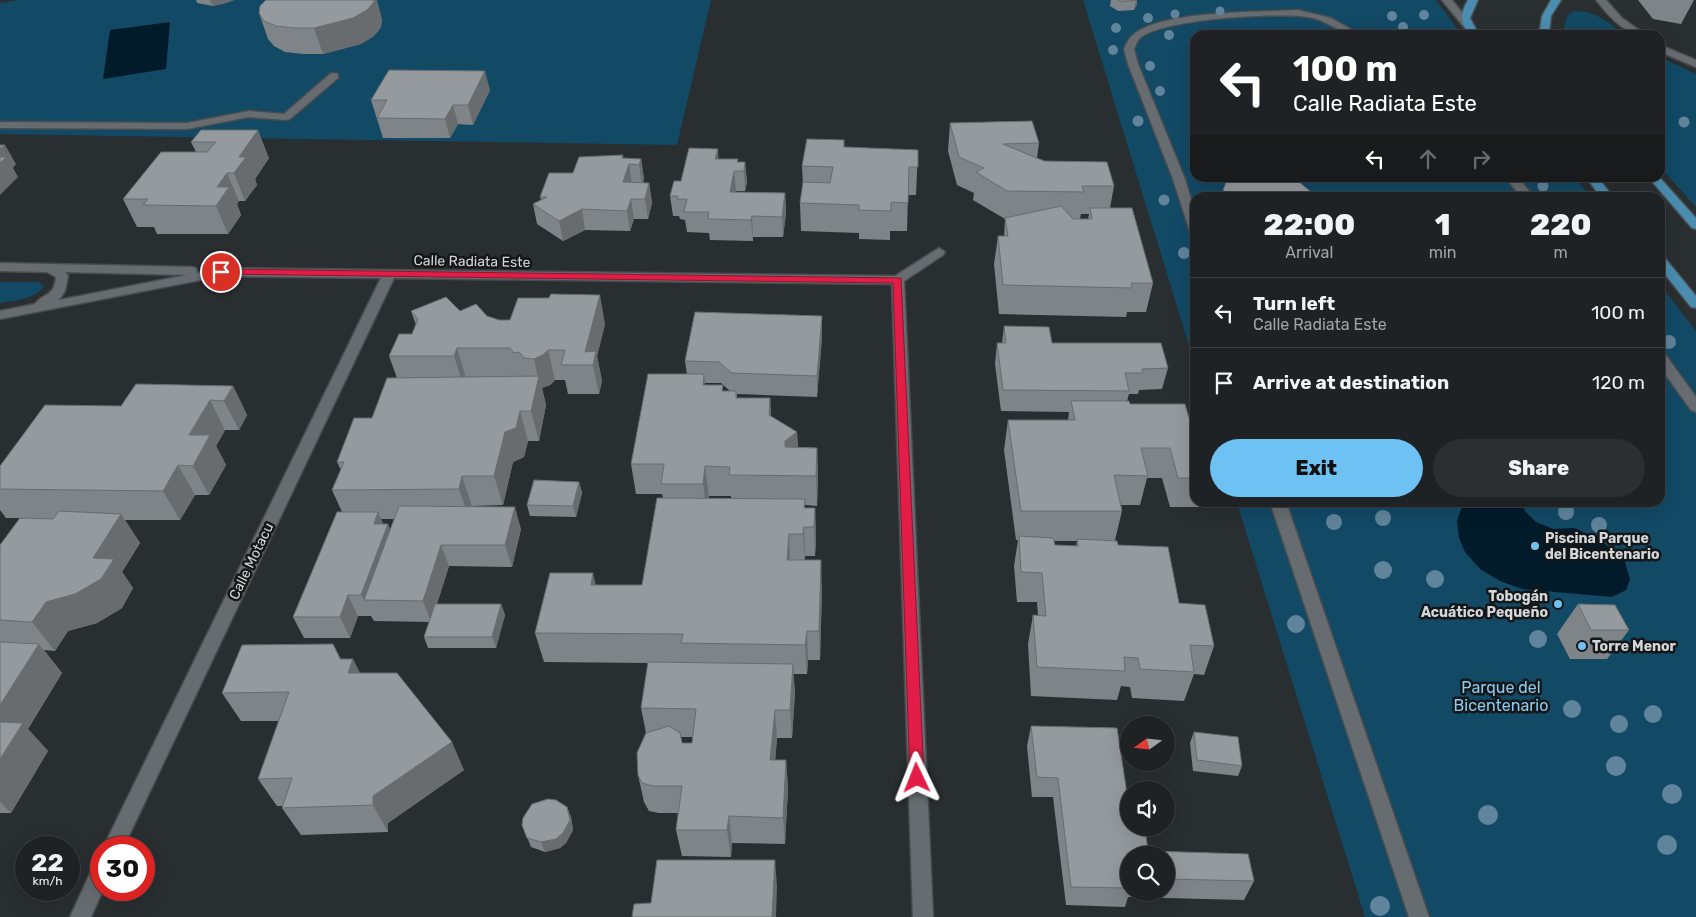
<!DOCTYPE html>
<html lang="en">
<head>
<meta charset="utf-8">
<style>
  :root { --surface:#1f2225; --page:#2c2f32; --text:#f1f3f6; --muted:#a1a4a7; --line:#3c3f42; --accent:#6dc2f3 }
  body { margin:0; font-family:Rubik,sans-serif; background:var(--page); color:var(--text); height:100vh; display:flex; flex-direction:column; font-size:19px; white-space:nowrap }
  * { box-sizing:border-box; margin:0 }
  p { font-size:16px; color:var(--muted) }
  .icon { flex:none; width:28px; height:28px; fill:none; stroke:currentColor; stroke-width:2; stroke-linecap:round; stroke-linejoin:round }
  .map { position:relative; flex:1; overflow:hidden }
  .details { position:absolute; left:1190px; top:192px; width:475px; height:315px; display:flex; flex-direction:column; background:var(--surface); border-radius:15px; box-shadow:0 5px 20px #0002,0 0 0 1px var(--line) }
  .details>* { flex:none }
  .guide { position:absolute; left:1190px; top:30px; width:475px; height:152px; border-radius:15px; box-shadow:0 5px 20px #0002,0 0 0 1px var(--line); background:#202124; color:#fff; overflow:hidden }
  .needle { width:32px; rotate:255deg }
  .controls { position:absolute; left:1120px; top:716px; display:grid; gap:10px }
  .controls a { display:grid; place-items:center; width:55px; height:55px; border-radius:50%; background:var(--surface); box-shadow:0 5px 20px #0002,0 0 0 1px var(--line); font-size:25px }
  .speed { position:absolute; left:15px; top:836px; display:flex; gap:10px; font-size:25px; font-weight:700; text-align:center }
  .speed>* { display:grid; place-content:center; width:65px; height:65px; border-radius:50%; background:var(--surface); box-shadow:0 5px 20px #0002,0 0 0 1px var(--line); line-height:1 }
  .speed small { font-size:12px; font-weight:400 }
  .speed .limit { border:8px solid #d22; background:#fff; color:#111 }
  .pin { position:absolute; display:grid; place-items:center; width:42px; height:42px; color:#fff; margin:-21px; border:2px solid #fff; border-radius:50%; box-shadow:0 1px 5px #0007 }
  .me { position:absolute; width:55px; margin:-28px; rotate:358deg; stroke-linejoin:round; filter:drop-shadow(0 0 4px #0008) }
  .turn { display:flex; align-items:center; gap:18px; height:105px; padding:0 20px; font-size:22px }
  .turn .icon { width:65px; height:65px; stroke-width:2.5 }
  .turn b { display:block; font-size:35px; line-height:42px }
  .lanes { display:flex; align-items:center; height:48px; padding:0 20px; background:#0003; justify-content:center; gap:25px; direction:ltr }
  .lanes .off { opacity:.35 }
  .eta { display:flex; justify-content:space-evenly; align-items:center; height:85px; text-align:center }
  .eta b { font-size:30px; font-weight:800; line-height:35px }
  .button { display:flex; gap:10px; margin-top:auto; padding:10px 20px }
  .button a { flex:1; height:58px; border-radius:30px; background:var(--accent); color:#111; font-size:20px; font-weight:800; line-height:58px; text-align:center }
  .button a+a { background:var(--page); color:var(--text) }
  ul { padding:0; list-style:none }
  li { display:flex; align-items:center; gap:15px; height:70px; padding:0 20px; border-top:1px solid var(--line) }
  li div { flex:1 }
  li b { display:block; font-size:19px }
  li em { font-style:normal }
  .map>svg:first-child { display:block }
  .green { fill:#124965 }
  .water { fill:#011b2a }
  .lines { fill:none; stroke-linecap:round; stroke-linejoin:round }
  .minor-casing { stroke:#484c4f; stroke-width:3 }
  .major-casing { stroke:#484c4f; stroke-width:3 }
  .minor { fill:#676c70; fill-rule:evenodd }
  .major { fill:#4a8db0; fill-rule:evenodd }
  .tree { fill:#5f849b }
  .wall { fill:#7f8488; fill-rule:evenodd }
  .shaded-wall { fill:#686c6f }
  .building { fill:#949a9e; stroke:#686c6f }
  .route { fill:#e11d48; stroke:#92132f }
  .poi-dot { fill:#6dc2f3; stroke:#141617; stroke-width:2 }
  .labels { text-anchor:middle; stroke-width:5; stroke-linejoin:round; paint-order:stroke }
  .street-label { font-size:14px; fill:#d4d7d9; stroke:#141617 }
  .poi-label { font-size:14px; font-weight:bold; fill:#d4d7d9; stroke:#141617; text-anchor:start }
  .near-park-label { font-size:16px; fill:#8ccbf1; stroke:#141617 }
</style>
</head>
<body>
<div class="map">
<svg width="1696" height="917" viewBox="0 0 1696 917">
  <rect width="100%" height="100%" fill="#292e31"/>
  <!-- green -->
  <path class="green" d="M19 0H711L677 145 0 134V3Z
    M1083 0H1436L1462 35H1195V178H1575L1591 197 1195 198V365Z
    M1574 11C1597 11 1607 22 1625 35H1564L1563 31 1568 15Z
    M1660 57 1696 74V207L1660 167Z
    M0 282H38L44 286C35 300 15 300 0 303Z
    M1660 285 1696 331V917H1365L1237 503 1660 502Z"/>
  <!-- water -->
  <path class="water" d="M170 22 166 69 103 79 110 30Z
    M1468 502 1522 503 1525 511 1536 522 1553 529 1574 528 1600 540 1624 559 1630 579 1626 590 1612 597 1522 589 1500 581 1480 569 1465 552 1459 538 1457 521 1462 506Z"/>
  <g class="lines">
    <defs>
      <path id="minor" d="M1442 0H1452L1472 25 1470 27H1464Z
        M1596 0H1606L1622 18 1646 35C1624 35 1609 16 1596 0Z
        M1298 10 1331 18 1361 35C1340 35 1328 20 1308 17 1279 12 1159 19 1139 39 1137 41 1136 46 1134 49L1138 64 1185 179 1195 212V236L1191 235 1173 179 1128 64 1124 49C1126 45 1128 39 1132 36 1157 10 1262 12 1298 10Z
        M1660 45 1696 60V67L1660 52Z
        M334 73 338 74V78L290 119 286 120 249 117 187 129 0 128V122L187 123 249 111 284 114 330 74Z
        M1506 178H1518L1535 198H1522Z
        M939 248 945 252 943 255 904 281 933 917H913L892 284 394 278 123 848H103L381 278 221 276 0 319V311L35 304C44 292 54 298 56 277L47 272 0 271V263L192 267 196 268 197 273 221 268 895 276ZM65 272 187 275 59 300 65 291 68 276Z
        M1660 353 1665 354 1696 397V412L1691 410 1660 367Z
        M1270 502H1286L1429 917H1409Z
        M101 862V890H103L91 917H70L94 865Z"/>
      <path id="major" d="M1468 0H1478L1470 18 1479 35H1469C1460 22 1460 13 1468 0Z
        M1551 0H1561L1551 16 1549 35H1539L1542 16Z
        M1587 178H1598L1614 198H1601Z
        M1649 178H1660L1696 218V229L1692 228Z
        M1660 256 1664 257 1696 296V308L1691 307 1660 268Z"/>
    </defs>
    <!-- minor casing -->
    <use href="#minor" class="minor-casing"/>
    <!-- major casing -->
    <use href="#major" class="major-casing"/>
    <!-- minor -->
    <use href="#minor" class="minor"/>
    <!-- major -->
    <use href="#major" class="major"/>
  </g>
  <!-- trees -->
  <g class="tree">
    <circle cx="1220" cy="11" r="4.5"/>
    <circle cx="1175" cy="14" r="4.5"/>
    <circle cx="1424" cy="15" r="5"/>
    <circle cx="1392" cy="16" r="5"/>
    <circle cx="1148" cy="18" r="5"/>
    <circle cx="1403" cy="27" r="5"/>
    <circle cx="1116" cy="28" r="5"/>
    <circle cx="1169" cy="35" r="5"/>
    <circle cx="1113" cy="50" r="5"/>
    <circle cx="1150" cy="66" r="5"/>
    <circle cx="1160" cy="91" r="5"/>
    <circle cx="1138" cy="121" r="5.5"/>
    <circle cx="1684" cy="122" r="5.5"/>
    <circle cx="1543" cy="186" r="5.5"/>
    <circle cx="1164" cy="200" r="5.5"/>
    <circle cx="1184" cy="253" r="6"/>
    <circle cx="1669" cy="342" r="7"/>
    <circle cx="1566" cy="512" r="8"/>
    <circle cx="1383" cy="518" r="8"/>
    <circle cx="1334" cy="522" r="8"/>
    <circle cx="1599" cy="525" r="8"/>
    <circle cx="1383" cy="570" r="9"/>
    <circle cx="1435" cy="579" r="9"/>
    <circle cx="1296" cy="624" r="9"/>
    <circle cx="1538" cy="639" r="9"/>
    <circle cx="1572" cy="709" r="9"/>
    <circle cx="1653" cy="714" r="9"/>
    <circle cx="1619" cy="724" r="9"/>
    <circle cx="1616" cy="766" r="10"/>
    <circle cx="1672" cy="794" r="10"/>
    <circle cx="1488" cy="815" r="10"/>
    <circle cx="1667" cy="845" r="10"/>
    <circle cx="1380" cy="906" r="10"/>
  </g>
  <!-- wall -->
  <path class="wall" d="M196 0H234L226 3 213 6 197 3Z
    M1111 0H1137L1134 10 1118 11 1110 6Z
    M1638 0H1694L1681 24 1653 19Z
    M259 13 382 19 381 27 374 36 361 44 323 54H303L285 52 274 46 268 39Z
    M490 90 473 125 458 124 450 138H383L371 100Z
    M950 123 1039 143 1037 158 1114 186 1110 208 1153 283 1146 312H1127L1126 317 999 314 994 264 998 236H1004L1005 219 973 200 974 193 957 185 948 151ZM1081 214H1089L1088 219H1080Z
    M201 130 269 158 255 179 257 185 245 201H239L237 204 241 215 228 234H157L154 227H137L123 199 196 152 191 142Z
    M844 147 918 150 916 195H908L907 231H890V240L859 239V233L801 231 800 203 803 186 802 166Z
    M624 158 641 159 644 179 643 183H649L652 203 648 219H634L630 231 585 230 563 241 537 224 533 204 541 200 540 197 573 173Z
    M719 159H738V162H745L747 182 745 191H736L735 192 785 193 786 213 783 237H753V241L710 240 709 233 687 232 685 220 680 219 679 216H673L670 196 681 181Z
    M1223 190 1308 198H1221Z
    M411 311H460L487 316 499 320 605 324 597 356 602 381 599 394H568L565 380H555L550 385 542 388 546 405 539 441H528L524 457 513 462 503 505 472 506V507L521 529 512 567 449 566 437 604H501L505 615 496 648H428L424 637 429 622 374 621 371 616H358L350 638H304L293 617 342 512 332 490 341 470 337 462 372 418 397 378 389 356 412 334 416 325ZM381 519H394L390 530 383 524Z
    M822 316V337L817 397 737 394V398H770L771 417 797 432 798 447 817 448 818 477 817 506 805 505V508H815L816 538 815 556H805V560L822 589 820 660H808L807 674H793L795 693 792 738H777L775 760H786L788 788 785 844 732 843 731 857 682 856 676 830 678 813H659L649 811 644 802 638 775 646 733 641 708 648 663 544 662 535 633 596 585H642L663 498 662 494H636L631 464 687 374 685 361ZM705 383H721L730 391H724L705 385ZM709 496H731V498H709ZM681 737H693L692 743H682Z
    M1004 326 1052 343 1168 368 1162 389 1139 390 1138 394H1129L1127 401 1130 404 1189 418H1195V502H1201L1200 507H1170L1162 478H1147L1140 505H1121L1122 511 1115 540 1118 545 1179 603 1214 646 1204 675 1194 674 1184 701 1132 698 1130 687 1121 686 1117 700 1031 696 1028 644 1033 615 1038 616 1037 602H1017L1014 566 1018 540H1016L1004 450 1008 420H1068L1069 412 1001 411 995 364 997 343H1002ZM1054 541H1077L1076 546 1055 545Z
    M233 386 247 415 239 430H225L216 446 226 465 209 495H195L180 520H125L140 543 122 572 133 588 122 608 97 623 68 631 55 651 44 650 62 673 28 729 48 751 11 813H0V545L20 518H6L0 510V466L121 406Z
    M579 482 582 493 576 517 530 516 527 505Z
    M1578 604 1629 630 1607 659H1570L1557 634Z
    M333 644 341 659 360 673 464 770 388 823V832L301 835 282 808 283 806H277L258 779 279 721H241L222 693Z
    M1031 726 1117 728 1129 807V828H1145L1148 851 1248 854 1254 881 1244 900 1128 897 1125 907 1066 905 1053 797H1032L1027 746ZM1129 855H1166V892H1129Z
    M1194 732 1242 766 1238 776 1193 771 1190 743Z
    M567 807 571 817 573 830 566 843 560 848 545 852 531 847 522 825Z"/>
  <!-- shaded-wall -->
  <path class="shaded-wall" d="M210 0H234L226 3 213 6Z
    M374 0H377L382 19 381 27 374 36 361 44 323 54 314 28Z
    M1136 0H1137V5L1134 10Z
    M485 71 490 90 473 125 468 105Z
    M453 105 458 124 450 138 445 119Z
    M258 130 269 158 255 179 257 185 245 201 234 173 239 157Z
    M5 145 16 164 13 168 18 177 0 195V149Z
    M718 149 719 168 715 159Z
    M623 155 626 174 629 164 632 184 623 182 622 158Z
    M641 159 644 179 642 185 639 165Z
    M745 162 747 182 745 191 744 171Z
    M734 171 736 191 731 212 730 192Z
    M227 173 239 201 237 204 241 215 228 234 216 206 217 187Z
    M649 183 652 203 648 219 645 199Z
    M785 193 786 213 783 237 782 217Z
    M631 199 634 219 630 231 627 211Z
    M582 209 585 230 563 241 559 221Z
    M752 216 753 237V241L751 220Z
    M600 295 605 324 597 356 602 381 599 394 593 365 585 352Z
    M822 316V337L817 397V376Z
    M457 348 466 378 463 385 454 356Z
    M548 350 555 380 550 385 542 388 546 405 539 441 531 411 538 378 534 359Z
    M704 374 707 404 703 385Z
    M233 386 247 415 239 430 224 401Z
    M770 398 772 428 769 415Z
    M210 400 225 430 216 446 226 465 209 495 193 466 189 435Z
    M520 411 528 441 524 457 513 462 503 505 494 476 505 432Z
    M797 432 798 462 786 471 785 441Z
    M817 448 818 477 817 506 816 476Z
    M178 465 195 495 180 520 163 491Z
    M705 466 709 496 707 514 703 484Z
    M462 476 472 506 469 518 459 489Z
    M579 482 582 493 576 517 573 506Z
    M515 507 521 529 512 567 505 545Z
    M815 508 816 538 815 556 814 527Z
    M378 512 386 530 388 524 397 545 364 600 361 595 374 524Z
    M121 514 140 543 122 572 133 588 122 608 97 623 68 631 55 651 32 622 46 602 93 558Z
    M804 527 805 556V563L803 534Z
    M789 534 790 563 787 560Z
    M441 545 449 566 431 622 423 601Z
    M821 560 822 589 820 660 819 631Z
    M593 573 600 603 591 585Z
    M348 595 358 616 350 638 340 617Z
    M501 604 505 615 496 648 492 637Z
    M807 631 808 660 807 674 805 645Z
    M39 644 62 673 28 729 48 751 11 813 0 802V705Z
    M333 644 348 673 353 659 368 688 363 701 340 659Z
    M793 664 795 693 792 738 790 710Z
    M775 710 777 738 773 788 770 760Z
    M452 742 464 770 388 823V832L373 805V796Z
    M786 760 788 788 785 844 783 818Z
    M567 807 571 817 573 830 566 843 560 848 545 852 541 842Z
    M729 816 732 843 731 857 727 830Z
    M775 860 777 886 776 917H772Z"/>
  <!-- building -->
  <path class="building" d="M266 0H374V2L367 10 353 18 314 28H294L276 26 264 21 259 13 260 6Z
    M1117 0H1136L1120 2Z
    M389 70 485 71 468 105H453L445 119 377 118 387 100H371Z
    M1032 121 1039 143 1003 144 1044 161 1107 162 1114 186H1082L1084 192 1007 191 976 172 984 168 959 157 950 123Z
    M201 130H258L239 157H246L234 173H227L217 187H229L216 206 143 205 148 199H123L161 152H207L216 142H191Z
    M807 139 844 140V147L918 150V167H909L908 203 891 202V211L859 210V205L800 203 803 182 830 183 833 167 802 166Z
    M0 145H5L0 149Z
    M689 148 718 149 715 159H738L737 162H745L744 171H734L730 192 785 193 782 217 752 216 751 220 708 219 709 212H684L687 199H677L678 196H670L674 181H681Z
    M623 155 622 158 641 159 639 165 629 164 623 182 649 183 645 199H631L627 211 582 209 559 221 533 204 547 197H540L549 173H573L579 157Z
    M0 157H6L0 163Z
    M1228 178H1294L1310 191 1308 198H1232L1223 190Z
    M1061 206 1073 219H1092L1090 208H1132L1153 283H1131L1132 288 1003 285 998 236H1008L1005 218Z
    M551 294 600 295 585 352 596 351 593 365H561L565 350H548L543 355 534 359 524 358 519 352 514 353 510 348H457L454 356H389L399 334H412L418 319 411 311 446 297 460 311 476 304 487 316 499 320H510L518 298H549Z
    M695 312 822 316 817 376 732 373 719 362 685 361Z
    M1004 326 1049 327 1052 343H1161L1168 368 1142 369 1143 373H1125L1129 391 1003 390 997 343H1006Z
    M648 374H704L703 385H723L722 391H736V398H770L769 415 797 432 785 441V447L817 448 816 476 729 475 730 467 705 466 703 484H661L664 464H631Z
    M539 376 531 411H520L516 428 505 432 494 476H462L459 489 332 490 344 462H337L354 418H372L387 378Z
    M136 384 233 386 224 401 210 400 189 435H210L193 466 178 465 163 491 0 489V466L45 405 121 406Z
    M1071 401H1129L1130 404H1185L1189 418H1195V478H1178L1170 448H1141L1148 476 1114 475 1122 511H1021L1008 420H1075Z
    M534 480 579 482 573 506 527 505Z
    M657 498 805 499 804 508H815L814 527H804L803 534H789L787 560H821L819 631H807L805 645 681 643 683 634 535 633 550 573H593L591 585H642Z
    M399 506 515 507 505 545H441L423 601 364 600Z
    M59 511 121 514 93 558 114 559 101 579 75 594 46 602 32 622 0 620V545L20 518 53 519Z
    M337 512H378L374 524H388L361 595H348L340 617H293Z
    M1019 536 1053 538 1055 545 1078 546 1077 539 1117 541 1118 545 1168 547 1179 603 1205 605 1214 646 1190 645 1194 672 1140 669 1138 658 1124 657 1125 671 1037 667 1033 615 1046 616 1042 573 1021 572Z
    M435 604H501L492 637H424Z
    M1578 604 1615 605 1629 630H1591Z
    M0 642 39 644 0 705Z
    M333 644 340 659H353L348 673H397L452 742 373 796V805L282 808 292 778 258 779 289 692 222 693 242 645Z
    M648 662 793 664 790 710H775L770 760H786L783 818 729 816 727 830H676L682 786H653L642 783 638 775 637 753 646 733 669 726 680 733 682 743H692L696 709 641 708Z
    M0 722 23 723 0 759Z
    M1031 726 1117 728 1129 807V828H1145L1148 851 1248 854 1254 881 1166 879V855H1129V888L1071 887 1058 778 1037 777Z
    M1194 732 1238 737 1242 766 1197 760Z
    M548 799 556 800 567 807 570 820 563 833 556 839 541 842 527 838 522 825 523 818 532 804Z
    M657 860H775L772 917H632L634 904 651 903Z"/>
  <!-- route -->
  <path class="route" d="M221 269 901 278 924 778 922 782 917 784 912 782 910 778 893 283 217 274V270Z"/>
  <!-- markers -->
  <g class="poi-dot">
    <circle cx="1535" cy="546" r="5"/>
    <circle cx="1558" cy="604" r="5"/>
    <circle cx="1582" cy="646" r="5"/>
  </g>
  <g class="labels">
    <!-- street labels -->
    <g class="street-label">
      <text transform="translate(472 261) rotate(1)" y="5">Calle Radiata Este</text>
      <text transform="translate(251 561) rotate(-64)" y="5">Calle Motacu</text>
    </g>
    <!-- poi labels -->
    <g class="poi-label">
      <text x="1545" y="543">Piscina Parque<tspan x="1545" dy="16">del Bicentenario</tspan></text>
      <text x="1548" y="601" text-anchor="end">Tobogán<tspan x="1548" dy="16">Acuático Pequeño</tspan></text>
      <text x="1592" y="651">Torre Menor</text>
    </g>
    <!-- near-park labels -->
    <g class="near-park-label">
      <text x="1501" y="693">Parque del<tspan x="1501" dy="18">Bicentenario</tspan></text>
    </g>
  </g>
</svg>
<div class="controls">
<a><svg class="needle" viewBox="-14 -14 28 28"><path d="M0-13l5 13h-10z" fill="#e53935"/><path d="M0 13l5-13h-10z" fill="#a1a4a7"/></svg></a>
<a><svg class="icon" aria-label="sound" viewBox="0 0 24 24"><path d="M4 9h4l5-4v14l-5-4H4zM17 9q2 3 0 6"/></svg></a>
<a><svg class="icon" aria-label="search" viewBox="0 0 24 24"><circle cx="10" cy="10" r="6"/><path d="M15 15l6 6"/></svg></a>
</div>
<div class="speed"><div>22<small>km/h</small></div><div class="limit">30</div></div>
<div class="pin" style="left:221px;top:272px;background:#d93025"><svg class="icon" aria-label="arrive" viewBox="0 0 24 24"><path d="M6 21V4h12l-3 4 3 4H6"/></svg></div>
<svg class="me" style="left:917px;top:778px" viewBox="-20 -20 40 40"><path d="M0-17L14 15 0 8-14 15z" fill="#e11d48" stroke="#fff" stroke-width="4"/></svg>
<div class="guide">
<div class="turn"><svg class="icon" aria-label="left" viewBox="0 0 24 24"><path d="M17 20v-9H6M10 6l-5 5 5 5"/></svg><div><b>100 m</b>Calle Radiata Este</div></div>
<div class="lanes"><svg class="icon" aria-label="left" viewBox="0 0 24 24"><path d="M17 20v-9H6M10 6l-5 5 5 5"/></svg><svg class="icon off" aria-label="ahead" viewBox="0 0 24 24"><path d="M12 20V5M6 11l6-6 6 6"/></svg><svg class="icon off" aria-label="right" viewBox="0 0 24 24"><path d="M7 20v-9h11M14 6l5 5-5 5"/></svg></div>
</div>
<section class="details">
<div class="eta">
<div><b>22:00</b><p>Arrival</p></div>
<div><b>1</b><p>min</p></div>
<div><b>220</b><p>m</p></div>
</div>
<ul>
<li><svg class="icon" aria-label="left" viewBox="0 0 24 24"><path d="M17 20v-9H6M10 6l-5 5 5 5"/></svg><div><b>Turn left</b><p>Calle Radiata Este</p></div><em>100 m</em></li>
<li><svg class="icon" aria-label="arrive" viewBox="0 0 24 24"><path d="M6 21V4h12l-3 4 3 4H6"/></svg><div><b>Arrive at destination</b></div><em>120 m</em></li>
</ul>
<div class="button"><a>Exit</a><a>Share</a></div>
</section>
</div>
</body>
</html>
